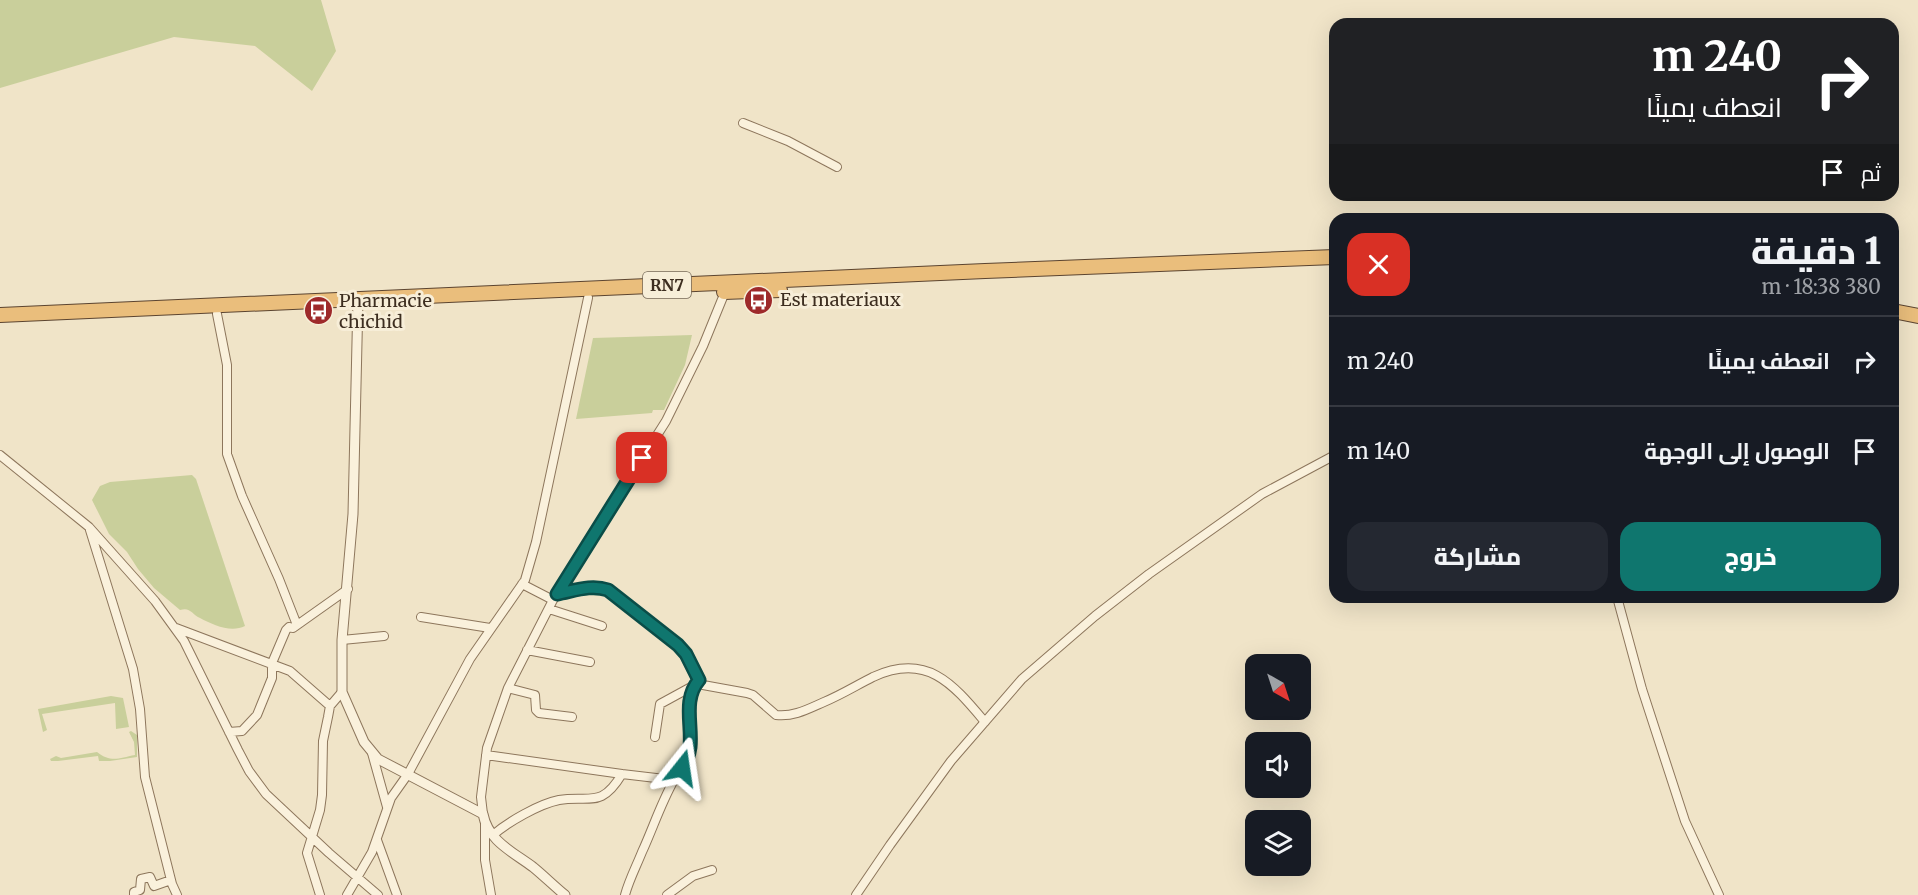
<!DOCTYPE html>
<html lang="ar">
<head>
<meta charset="utf-8">
<style>
  :root { --surface:#171b24; --page:#242831; --text:#f1f3f6; --muted:#9ea1a6; --line:#363941; --accent:#0f766e }
  body { margin:0; font-family:Merriweather,Cairo,serif; background:var(--page); color:var(--text); direction:rtl; height:100vh; display:flex; flex-direction:column; font-size:22px; white-space:nowrap }
  * { box-sizing:border-box; margin:0 }
  p { font-size:20px; color:var(--muted) }
  .icon { flex:none; width:33px; height:33px; fill:none; stroke:currentColor; stroke-width:2; stroke-linecap:round; stroke-linejoin:round }
  .map { position:relative; flex:1; overflow:hidden; direction:ltr }
  .panel { position:absolute; left:1329px; top:213px; width:570px; height:390px; display:flex; flex-direction:column; background:var(--surface); border-radius:18px; box-shadow:0 6px 24px #0002; direction:rtl }
  .panel>* { flex:none }
  .hud { position:absolute; left:1329px; top:18px; width:570px; height:183px; border-radius:18px; box-shadow:0 6px 24px #0002; direction:rtl; background:#202124; color:#fff; overflow:hidden }
  .needle { width:39px; rotate:141deg }
  .controls { position:absolute; left:1245px; top:654px; display:grid; gap:12px }
  .controls a { display:grid; place-items:center; width:66px; height:66px; border-radius:12px; background:var(--surface); box-shadow:0 6px 24px #0002; font-size:30px }
  .pin { position:absolute; display:grid; place-items:center; width:51px; height:51px; color:#fff; margin:-26px; border-radius:12px; box-shadow:0 3px 9px #0006 }
  .me { position:absolute; width:66px; margin:-33px; rotate:15deg; stroke-linejoin:round; filter:drop-shadow(0 0 4px #0008) }
  .turn { display:flex; align-items:center; gap:21px; height:126px; padding:0 18px; font-size:27px }
  .turn .icon { width:78px; height:78px; stroke-width:2.5 }
  .turn b { display:block; font-size:42px; line-height:51px }
  .then { display:flex; align-items:center; height:57px; padding:0 18px; background:#0003; gap:12px; font-size:22px }
  .round { display:grid; place-items:center; flex:none; width:63px; height:63px; border-radius:18px; background:var(--page) }
  .head { display:flex; align-items:center; justify-content:space-between; height:102px; padding:0 18px }
  h1 { font-size:36px; font-weight:800; line-height:45px }
  .action { display:flex; gap:12px; margin-top:auto; padding:12px 18px }
  .action a { flex:1; height:69px; border-radius:18px; background:var(--accent); color:#fff; font-size:24px; font-weight:800; line-height:69px; text-align:center }
  .action a+a { background:var(--page); color:var(--text) }
  ul { padding:0; list-style:none }
  li { display:flex; align-items:center; gap:18px; height:90px; padding:0 18px; border-top:2px solid var(--line) }
  li div { flex:1 }
  li b { display:block; font-size:22px }
  li em { font-style:normal }
  .map>svg:first-child { display:block }
  .green { fill:#c9cf9b }
  .lines { fill:none; stroke-linecap:round; stroke-linejoin:round }
  .minor-casing { stroke:#8d765c; stroke-width:10 }
  .tertiary-casing { stroke:#8d765c; stroke-width:11 }
  .trunk-casing { stroke:#5b4430; stroke-width:16 }
  .minor { stroke:#faf1dc; stroke-width:8 }
  .tertiary { stroke:#faf1dc; stroke-width:9 }
  .trunk { stroke:#eabe7c; stroke-width:14 }
  .route-casing { stroke:#0a4d48; stroke-width:15 }
  .route { stroke:#0f766e; stroke-width:10 }
  .labels { text-anchor:middle; stroke-width:6; stroke-linejoin:round; paint-order:stroke }
  .shield { fill:#f7eed8; stroke:#756857; stroke-width:1.5 }
  .shield-label { font-size:16px; font-weight:bold; fill:#3d2e20 }
  .poi-label { font-size:18px; fill:#3d2e20; stroke:#f7eed8; text-anchor:start }
</style>
</head>
<body>
<div class="map">
<svg width="1918" height="895" viewBox="0 0 1918 895">
  <rect width="100%" height="100%" fill="#f0e4c8"/>
  <!-- green -->
  <path class="green" d="M0 0H321L336 51 312 91 255 46 174 37 0 88Z
    M692 335 685 365 664 410H653L652 413 576 419 593 338Z
    M192 475 196 479 245 626C231 633 213 625 200 618 191 614 191 607 180 610L154 588 138 569 127 552 109 534 92 500 100 486 110 482Z
    M111 696 123 698 129 727 116 729 115 703 42 714 47 730 43 732 38 709Z
    M131 731 137 735V757L110 761H99L98 756 58 761H51L50 759 56 756 61 758 97 752C111 763 119 758 135 755L134 742 129 732Z"/>
  <g class="lines">
    <defs>
      <path id="minor" d="M743 123 788 141 837 167
        M217 314 227 365V454L242 496 279 579 297 625
        M0 455 89 527 155 601 184 641 238 750 249 771 266 794 329 853 378 895
        M90 530 133 669 140 709 145 777 172 884 177 895
        M522 584 553 600
        M557 594C573 591 591 584 608 590L682 648 703 685 747 693 753 695 776 715C794 717 808 709 824 702 841 695 857 685 873 677 927 652 953 684 985 722
        M1617 597 1642 689 1685 821 1719 895
        M549 609 602 626
        M421 617 490 628
        M176 628 290 671 330 706
        M342 640 384 636
        M527 650 590 662
        M508 688 535 695 536 710 539 713 572 717
        M229 732 242 731 257 715 272 678V663L286 630 289 627 293 628 348 589
        M655 737 660 704 693 686
        M372 753 387 807
        M486 755 622 774
        M483 814 481 797 487 748 508 688 553 600 666 421 703 346 725 292
        M485 824V860L491 895
        M493 835C508 822 539 804 559 800 590 795 601 809 622 774L673 780
        M377 840 397 895
        M134 895V892L140 890 141 879 150 877 154 886 171 880
        M320 895 307 853 320 810 322 795 323 741 328 717 330 706 342 692
        M347 895 372 852 391 798 408 774 470 659 525 580 536 542 588 298
        M625 895C629 880 636 867 642 852 653 828 661 803 674 780 677 773 684 768 687 761 697 734 679 704 699 680
        M667 895 693 876 712 870
        M856 895 890 845 951 761 1022 679 1095 616 1149 574 1262 494 1335 455"/>
      <path id="tertiary" d="M358 299 353 514 342 640V692L364 742 378 759 483 814C488 841 513 852 533 867 544 876 554 886 565 895"/>
      <path id="trunk" d="M724 292 780 290
        M1893 311 1918 316
        M0 315 985 271 1335 257"/>
    </defs>
    <!-- minor casing -->
    <use href="#minor" class="minor-casing"/>
    <!-- tertiary casing -->
    <use href="#tertiary" class="tertiary-casing"/>
    <!-- trunk casing -->
    <use href="#trunk" class="trunk-casing"/>
    <!-- minor -->
    <use href="#minor" class="minor"/>
    <!-- tertiary -->
    <use href="#tertiary" class="tertiary"/>
    <!-- trunk -->
    <use href="#trunk" class="trunk"/>
  </g>
  <g class="lines">
    <defs>
      <path id="route" d="M642 458 557 594C574 591 591 584 608 590L678 645 686 654 699 680C677 706 702 742 682 768"/>
    </defs>
    <!-- route casing -->
    <use href="#route" class="route-casing"/>
    <!-- route -->
    <use href="#route" class="route"/>
  </g>
  <!-- icons -->
  <defs>
    <symbol id="bus-disc" viewBox="-11 -11 22 22"><circle r="9.5" fill="#9e2a2b" stroke="#f7eed8"/><path d="M-5-6H5V4H4V6H2V4H-2V6H-4V4H-5ZM-3.5-4V0h7V-4ZM-3.5 1.2v1.5H-2V1.2ZM2 1.2v1.5H3.5V1.2Z" fill="#fff"/></symbol>
  </defs>
  <g fill-rule="evenodd">
    <use href="#bus-disc" x="742" y="284" width="33" height="33"/>
    <use href="#bus-disc" x="302" y="294" width="33" height="33"/>
  </g>
  <g class="labels">
    <!-- shield labels -->
    <rect class="shield" x="643" y="272" width="48" height="26" rx="4.5"/>
    <g class="shield-label">
      <text x="667" y="291">RN7</text>
    </g>
    <!-- poi labels -->
    <g class="poi-label">
      <text x="780" y="306">Est materiaux</text>
      <text x="339" y="307">Pharmacie<tspan x="339" dy="21">chichid</tspan></text>
    </g>
  </g>
</svg>
<div class="controls">
<a><svg class="needle" viewBox="-14 -14 28 28"><path d="M0-13l5 13h-10z" fill="#e53935"/><path d="M0 13l5-13h-10z" fill="#9ea1a6"/></svg></a>
<a><svg class="icon" aria-label="sound" viewBox="0 0 24 24"><path d="M4 9h4l5-4v14l-5-4H4zM17 9q2 3 0 6"/></svg></a>
<a><svg class="icon" aria-label="layers" viewBox="0 0 24 24"><path d="M12 4l9 5-9 5-9-5zM3 14l9 5 9-5"/></svg></a>
</div>
<div class="pin" style="left:642px;top:458px;background:#d93025"><svg class="icon" aria-label="arrive" viewBox="0 0 24 24"><path d="M6 21V4h12l-3 4 3 4H6"/></svg></div>
<svg class="me" style="left:682px;top:768px" viewBox="-20 -20 40 40"><path d="M0-17L14 15 0 8-14 15z" fill="#0f766e" stroke="#fff" stroke-width="4"/></svg>
<div class="hud">
<div class="turn"><svg class="icon" aria-label="right" viewBox="0 0 24 24"><path d="M7 20v-9h11M14 6l5 5-5 5"/></svg><div><b>240 m</b>انعطف يمينًا</div></div>
<div class="then">ثم<svg class="icon" aria-label="arrive" viewBox="0 0 24 24"><path d="M6 21V4h12l-3 4 3 4H6"/></svg></div>
</div>
<section class="panel">
<div class="head"><div><h1>1 دقيقة</h1><p>380 m · 18:38</p></div><a class="round" style="background:#d93025;color:#fff"><svg class="icon" aria-label="close" viewBox="0 0 24 24"><path d="M6 6l12 12M18 6L6 18"/></svg></a></div>
<ul>
<li><svg class="icon" aria-label="right" viewBox="0 0 24 24"><path d="M7 20v-9h11M14 6l5 5-5 5"/></svg><div><b>انعطف يمينًا</b></div><em>240 m</em></li>
<li><svg class="icon" aria-label="arrive" viewBox="0 0 24 24"><path d="M6 21V4h12l-3 4 3 4H6"/></svg><div><b>الوصول إلى الوجهة</b></div><em>140 m</em></li>
</ul>
<div class="action"><a>خروج</a><a>مشاركة</a></div>
</section>
</div>
</body>
</html>
